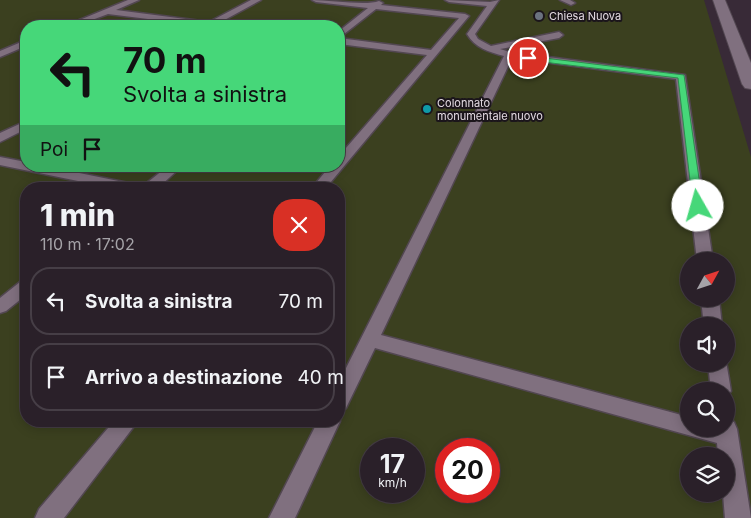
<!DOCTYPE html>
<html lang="it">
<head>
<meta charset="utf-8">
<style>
  :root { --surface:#2a2029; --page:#362d35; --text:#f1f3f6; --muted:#a5a3a8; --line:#463e46 }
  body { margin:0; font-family:Inter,sans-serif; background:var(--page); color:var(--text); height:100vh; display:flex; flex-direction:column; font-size:19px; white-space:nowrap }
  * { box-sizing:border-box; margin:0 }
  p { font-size:16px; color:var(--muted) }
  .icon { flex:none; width:28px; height:28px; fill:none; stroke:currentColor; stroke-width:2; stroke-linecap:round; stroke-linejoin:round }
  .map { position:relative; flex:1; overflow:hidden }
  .sheet { position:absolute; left:20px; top:182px; width:325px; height:245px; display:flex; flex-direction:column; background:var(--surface); border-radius:20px; box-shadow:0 2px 12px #0003,0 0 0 1px var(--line) }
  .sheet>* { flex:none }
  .hud { position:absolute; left:20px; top:20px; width:325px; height:152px; border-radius:20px; box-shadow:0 2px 12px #0003,0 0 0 1px var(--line); background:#46d779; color:#111; overflow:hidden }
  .needle { width:32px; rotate:50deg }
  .fabs { position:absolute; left:680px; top:252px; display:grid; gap:10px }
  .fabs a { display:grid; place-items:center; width:55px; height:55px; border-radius:50%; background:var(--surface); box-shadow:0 2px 12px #0003,0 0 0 1px var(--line); font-size:25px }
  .speed { position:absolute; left:360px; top:438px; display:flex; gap:10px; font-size:25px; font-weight:700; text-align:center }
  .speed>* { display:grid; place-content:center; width:65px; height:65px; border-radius:50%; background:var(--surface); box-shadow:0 2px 12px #0003,0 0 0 1px var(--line); line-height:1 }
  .speed small { font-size:12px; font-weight:400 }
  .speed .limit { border:8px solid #d22; background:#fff; color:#111 }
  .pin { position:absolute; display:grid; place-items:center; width:42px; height:42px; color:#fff; margin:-21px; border:2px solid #fff; border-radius:50%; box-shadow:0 1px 5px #0007 }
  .me { position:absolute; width:55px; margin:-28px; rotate:353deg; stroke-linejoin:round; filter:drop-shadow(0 0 4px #0008) }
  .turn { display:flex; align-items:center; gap:18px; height:105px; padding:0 20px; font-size:22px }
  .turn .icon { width:65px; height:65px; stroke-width:2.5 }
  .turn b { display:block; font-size:35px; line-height:42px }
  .then { display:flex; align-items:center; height:48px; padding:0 20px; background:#0003; gap:10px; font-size:19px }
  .round { display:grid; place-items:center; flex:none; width:52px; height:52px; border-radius:20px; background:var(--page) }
  .head { display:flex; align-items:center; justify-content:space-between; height:85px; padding:0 20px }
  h1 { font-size:30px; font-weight:800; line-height:38px }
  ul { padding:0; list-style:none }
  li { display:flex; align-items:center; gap:15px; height:68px; margin:0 10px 8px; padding:0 10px; border:2px solid var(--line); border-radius:20px }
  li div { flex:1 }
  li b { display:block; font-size:19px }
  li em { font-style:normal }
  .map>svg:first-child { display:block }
  .green { fill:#3b401f; fill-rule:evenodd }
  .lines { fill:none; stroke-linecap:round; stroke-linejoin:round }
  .lane-casing { stroke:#524751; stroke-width:3 }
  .secondary-casing { stroke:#524751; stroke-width:2 }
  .lane { fill:#80707f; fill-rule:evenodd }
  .secondary { fill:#80707f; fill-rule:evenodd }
  .route { fill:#46d779; stroke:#2e8c4f }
  .worship-dot { fill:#6b7280; stroke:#1b151b; stroke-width:2 }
  .culture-dot { fill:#0f9aa8; stroke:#1b151b; stroke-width:2 }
  .labels { text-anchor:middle; stroke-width:4; stroke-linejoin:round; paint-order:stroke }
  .far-poi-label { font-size:11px; fill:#e4dbe3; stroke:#1b151b; text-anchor:start }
</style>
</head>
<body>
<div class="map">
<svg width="751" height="518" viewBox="0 0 751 518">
  <rect width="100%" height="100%" fill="#382a37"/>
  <!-- green -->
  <path class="green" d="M0 0H704L751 157V518H0ZM26 26H339V166H26ZM26 189H339V421H26ZM689 261H726V299H689ZM689 326H726V364H689ZM689 391H726V429H689ZM371 449H414V491H371ZM446 449H489V491H446ZM689 456H726V494H689Z"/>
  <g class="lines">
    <defs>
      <path id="lane" d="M128 0H139L116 10 209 22 251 0H261L219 23 225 26H204L108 14 76 26H65Z
        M312 0C329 0 367 6 379 1L383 3 381 5 465 14 469 16 325 189H311L330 166H339V156L427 55 339 44V38L431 50 459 18 376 9 339 38V31L368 8 316 2Z
        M445 0 490 2 499 0 475 34 478 39 491 46 559 32 563 35 559 38 500 49 510 52 685 75 713 261H697L676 79 512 58 381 335 689 417V429H726V420L734 422 737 429 751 518H725L723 494H726V456H718L717 443 375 348 346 408 339 411V382L504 56C489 52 475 48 467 34L487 6 449 2Z
        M560 0H570L575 3 571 5Z
        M26 40V46L0 57V51Z
        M26 121V129L0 142V133Z
        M0 157 26 162V166H45L143 186 168 166H182L157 189H117L0 165Z
        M26 280V295L6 311 0 313V298L20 282Z
        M701 299H719L722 326H704Z
        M726 361 731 391 726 398V391H711L708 364H726Z
        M339 419 340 421 295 518H269L318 421H339Z
        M114 421H138L64 518H35L39 509Z"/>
      <path id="secondary" d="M713 0H725L751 63V89L745 88 742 84Z"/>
    </defs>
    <!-- lane casing -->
    <use href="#lane" class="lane-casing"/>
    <!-- secondary casing -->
    <use href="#secondary" class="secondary-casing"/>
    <!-- lane -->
    <use href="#lane" class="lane"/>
    <!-- secondary -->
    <use href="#secondary" class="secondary"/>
  </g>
  <!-- route -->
  <path class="route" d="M528 56 684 75 703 206 701 208H694L693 206 678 78 526 60V57Z"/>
  <!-- markers -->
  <circle class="worship-dot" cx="539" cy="16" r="5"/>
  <circle class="culture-dot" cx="427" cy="109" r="5"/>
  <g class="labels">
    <!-- far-poi labels -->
    <g class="far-poi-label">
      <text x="549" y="20">Chiesa Nuova</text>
      <text x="437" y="107">Colonnato<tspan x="437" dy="13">monumentale nuovo</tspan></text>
    </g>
  </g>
</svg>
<div class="fabs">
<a><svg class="needle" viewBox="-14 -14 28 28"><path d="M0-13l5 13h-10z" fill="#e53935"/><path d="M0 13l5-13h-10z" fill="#a5a3a8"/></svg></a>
<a><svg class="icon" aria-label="sound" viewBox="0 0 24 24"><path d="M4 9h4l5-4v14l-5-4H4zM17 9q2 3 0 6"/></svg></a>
<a><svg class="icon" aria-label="search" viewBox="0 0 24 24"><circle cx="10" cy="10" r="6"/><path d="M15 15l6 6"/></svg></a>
<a><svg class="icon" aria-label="layers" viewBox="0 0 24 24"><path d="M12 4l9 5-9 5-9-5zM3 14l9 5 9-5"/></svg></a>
</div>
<div class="speed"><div>17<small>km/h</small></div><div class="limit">20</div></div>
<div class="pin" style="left:528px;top:58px;background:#d93025"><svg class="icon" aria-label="arrive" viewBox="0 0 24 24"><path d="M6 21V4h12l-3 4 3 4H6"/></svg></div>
<svg class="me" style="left:698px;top:206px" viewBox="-20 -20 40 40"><circle r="19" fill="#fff"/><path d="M0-13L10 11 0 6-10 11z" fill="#46d779"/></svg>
<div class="hud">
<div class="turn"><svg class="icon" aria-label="left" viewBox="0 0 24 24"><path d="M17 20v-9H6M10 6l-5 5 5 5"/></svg><div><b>70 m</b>Svolta a sinistra</div></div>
<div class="then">Poi<svg class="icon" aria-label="arrive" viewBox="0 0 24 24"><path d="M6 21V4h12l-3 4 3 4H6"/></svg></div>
</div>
<section class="sheet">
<div class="head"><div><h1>1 min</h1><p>110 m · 17:02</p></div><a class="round" style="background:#d93025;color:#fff"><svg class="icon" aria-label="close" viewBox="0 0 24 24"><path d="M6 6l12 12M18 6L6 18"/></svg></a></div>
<ul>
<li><svg class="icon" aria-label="left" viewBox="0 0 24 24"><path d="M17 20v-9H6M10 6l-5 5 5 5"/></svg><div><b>Svolta a sinistra</b></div><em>70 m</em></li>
<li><svg class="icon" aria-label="arrive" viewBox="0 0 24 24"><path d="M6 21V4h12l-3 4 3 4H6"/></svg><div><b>Arrivo a destinazione</b></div><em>40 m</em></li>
</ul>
</section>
</div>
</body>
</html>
